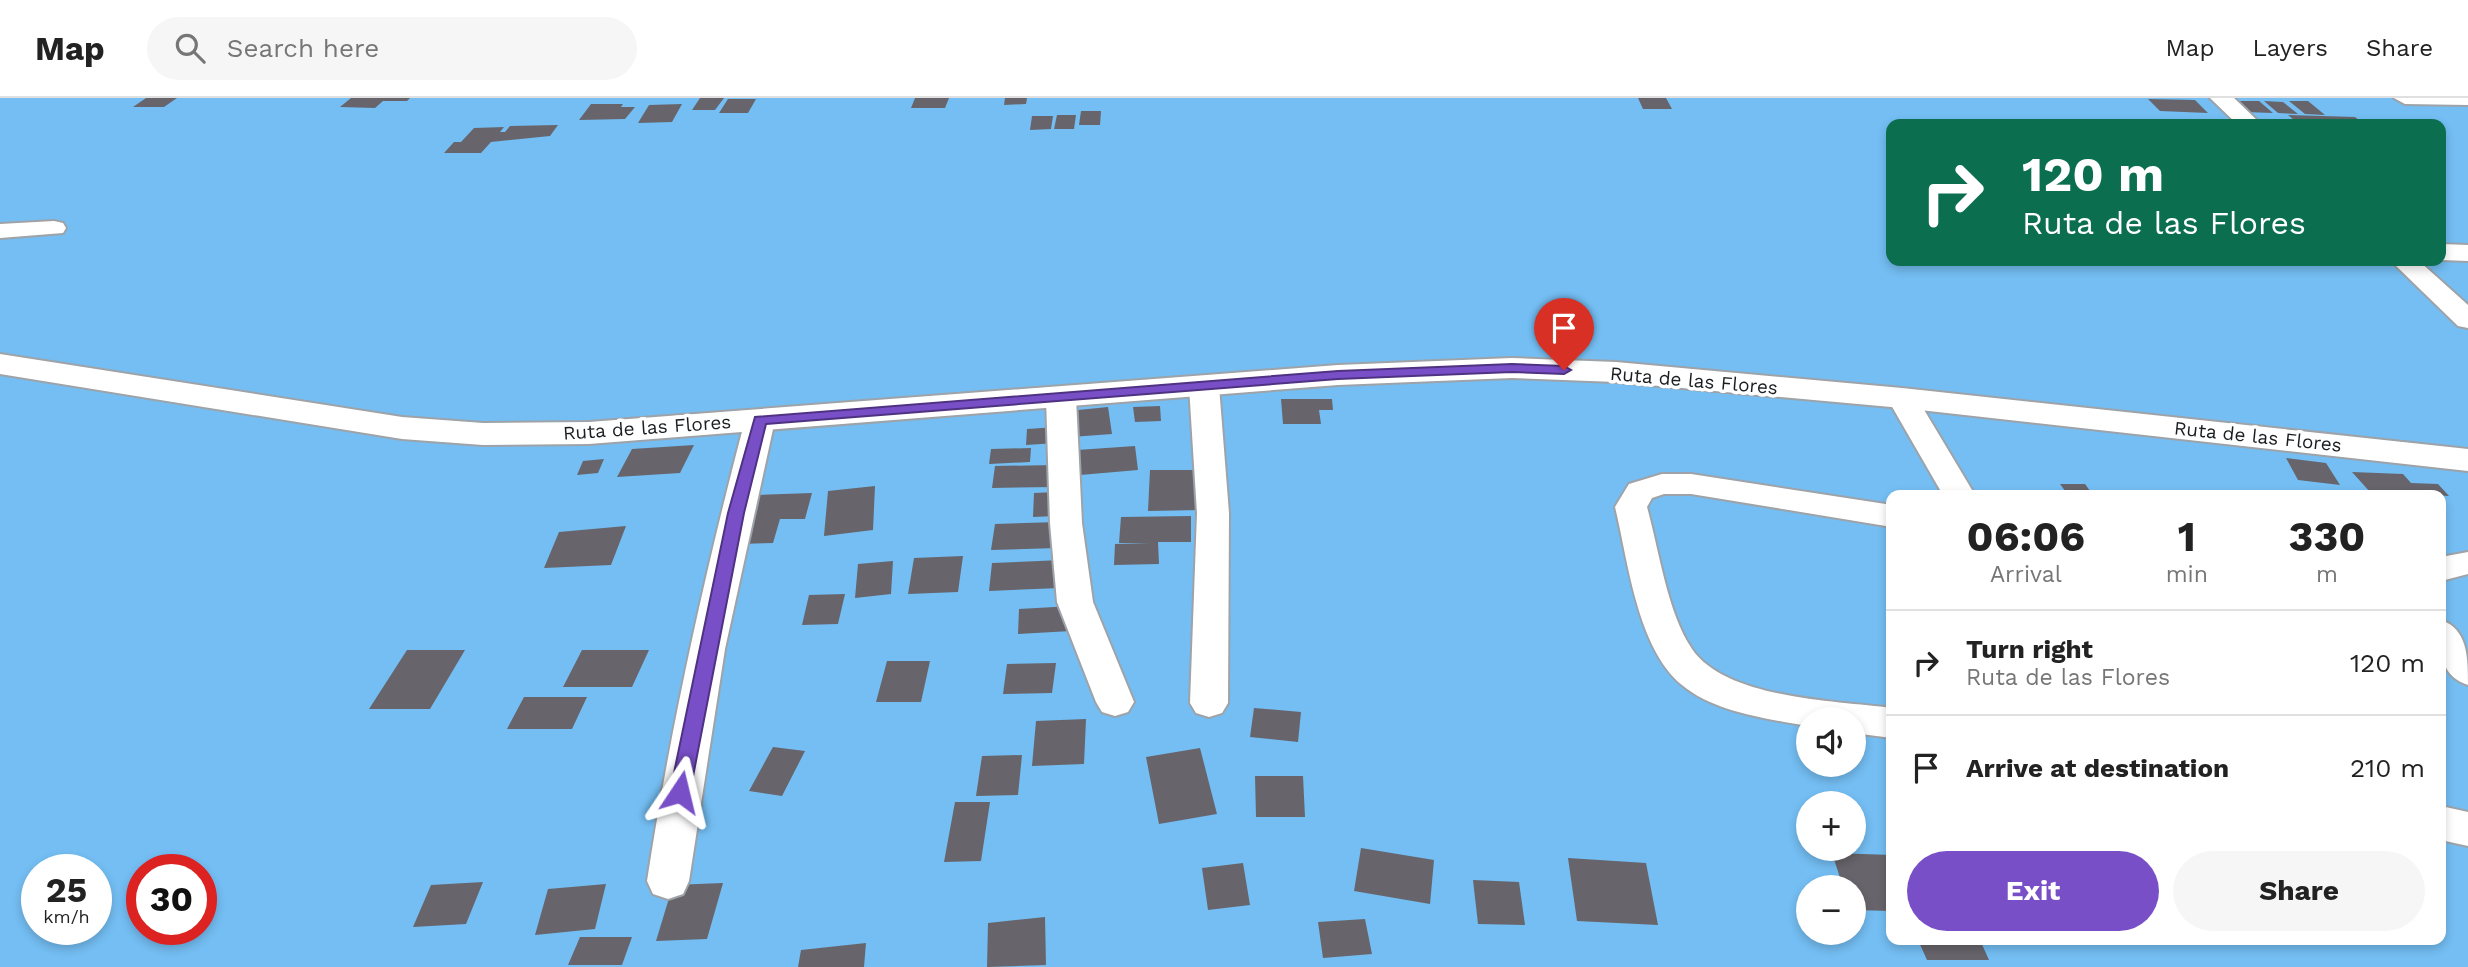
<!DOCTYPE html>
<html lang="en">
<head>
<meta charset="utf-8">
<style>
  :root { --surface:#fff; --page:#f6f6f6; --text:#222; --muted:#767676; --line:#e0e0e0; --accent:#794fc8 }
  body { margin:0; font-family:"Work Sans",sans-serif; background:var(--page); color:var(--text); height:100vh; display:flex; flex-direction:column; font-size:26px; white-space:nowrap }
  * { box-sizing:border-box; margin:0 }
  p { font-size:23px; color:var(--muted) }
  .icon { flex:none; width:38px; height:38px; fill:none; stroke:currentColor; stroke-width:2; stroke-linecap:round; stroke-linejoin:round }
  .map { position:relative; flex:1; overflow:hidden }
  .side { position:absolute; left:1886px; top:392px; width:560px; height:455px; display:flex; flex-direction:column; background:var(--surface); border-radius:14px; box-shadow:0 4px 10px #0003 }
  .side>* { flex:none }
  .guide { position:absolute; left:1886px; top:21px; width:560px; height:147px; border-radius:14px; box-shadow:0 4px 10px #0003; background:#0b6e4f; color:#fff; overflow:hidden }
  .tools { position:absolute; left:1796px; top:609px; display:grid; gap:14px }
  .tools a { display:grid; place-items:center; width:70px; height:70px; border-radius:50%; background:var(--surface); box-shadow:0 4px 10px #0003; font-size:35px }
  .speed { position:absolute; left:21px; top:756px; display:flex; gap:14px; font-size:35px; font-weight:700; text-align:center }
  .speed>* { display:grid; place-content:center; width:91px; height:91px; border-radius:50%; background:var(--surface); box-shadow:0 4px 10px #0003; line-height:1 }
  .speed small { font-size:18px; font-weight:400 }
  .speed .limit { border:10px solid #d22; background:#fff; color:#111 }
  .pin { position:absolute; display:grid; place-items:center; width:60px; height:60px; color:#fff; margin:-72px -30px; border-radius:50% 50% 50% 0; rotate:-45deg; box-shadow:0 0 7px #0007 }
  .pin .icon { rotate:45deg }
  .me { position:absolute; width:77px; margin:-38px; rotate:10deg; stroke-linejoin:round; filter:drop-shadow(0 0 5px #0008) }
  .turn { display:flex; align-items:center; gap:24px; height:147px; padding:0 21px; font-size:32px }
  .turn .icon { width:91px; height:91px; stroke-width:2.5 }
  .turn b { display:block; font-size:49px; line-height:60px }
  .eta { display:flex; justify-content:space-evenly; align-items:center; height:119px; text-align:center }
  .eta b { font-size:42px; font-weight:700; line-height:49px }
  .action { display:flex; gap:14px; margin-top:auto; padding:14px 21px }
  .action a { flex:1; height:80px; border-radius:42px; background:var(--accent); color:#fff; font-size:28px; font-weight:700; line-height:80px; text-align:center }
  .action a+a { background:var(--page); color:var(--text) }
  ul { padding:0; list-style:none }
  li { display:flex; align-items:center; gap:21px; height:105px; padding:0 21px; border-top:2px solid var(--line) }
  li div { flex:1 }
  li b { display:block; font-size:26px }
  li em { font-style:normal }
  header { display:flex; align-items:center; gap:42px; box-sizing:border-box; height:98px; padding:0 35px; background:var(--surface); border-bottom:2px solid var(--line) }
  header strong { font-size:33px }
  nav { display:flex; gap:38px; margin-inline-start:auto; font-size:24px }
  .search { width:490px; height:63px; background:var(--page); display:flex; align-items:center; gap:18px; box-sizing:border-box; padding:0 24px; border-radius:38px; color:var(--muted); font-size:26px }
  .map>svg:first-child { display:block }
  .green { fill:#74bef3; fill-rule:evenodd }
  .building { fill:#67656b }
  .lines { fill:none; stroke-linecap:round; stroke-linejoin:round }
  .street-casing { stroke:#9da3a8; stroke-width:4 }
  .secondary-casing { stroke:#9da3a8; stroke-width:4 }
  .street { fill:#fff; fill-rule:evenodd }
  .secondary { fill:#fff; fill-rule:evenodd }
  .route { fill:#794fc8; stroke:#4f3382; stroke-width:2 }
  .labels { text-anchor:middle; stroke-width:7; stroke-linejoin:round; paint-order:stroke }
  .street-label { font-size:19px; fill:#1b1e20; stroke:#fff }
</style>
</head>
<body>
<header>
<strong>Map</strong>
<div class="search"><svg class="icon" aria-label="search" viewBox="0 0 24 24"><circle cx="10" cy="10" r="6"/><path d="M15 15l6 6"/></svg>Search here</div>
<nav><a>Map</a><a>Layers</a><a>Share</a></nav>
</header>
<div class="map">
<svg width="2468" height="869" viewBox="0 0 2468 869">
  <rect width="100%" height="100%" fill="#e4eaef"/>
  <!-- green -->
  <path class="green" d="M0 0H2468V869H0ZM1892 26H2441V163H1892ZM1892 397H2441V842H1892ZM1808 621H1853V667H1808ZM1808 705H1853V751H1808ZM37 772H96V831H37ZM142 772H201V831H142ZM1808 789H1853V835H1808Z"/>
  <!-- building -->
  <path class="building" d="M146 0H177L164 9H133Z
    M351 0H410L407 3H383L375 10 340 9Z
    M700 0H724L715 12H692Z
    M915 0H949L945 10H911Z
    M1005 0H1027L1026 6 1004 7Z
    M1638 0H1666L1672 11H1643Z
    M728 1H756L748 15H719Z
    M2148 1 2195 2 2208 15 2160 13Z
    M2230 3H2259L2273 15 2244 14Z
    M2264 3 2283 4 2298 16 2278 15Z
    M2289 3H2308L2325 17 2305 16Z
    M591 6H623L621 9H635L625 21 579 22Z
    M682 6 672 24 638 25 649 7Z
    M1081 13H1101L1100 27H1079Z
    M1057 17H1076L1074 31H1054Z
    M2288 17 2355 19 2364 26H2299Z
    M1032 18H1053L1051 31 1030 32Z
    M558 27 550 38 491 44 481 55H444L454 44H461L474 30 504 29 500 34H505L510 28Z
    M1281 301H1332L1333 312H1319L1321 326H1283Z
    M1160 308 1161 323 1135 324 1133 309Z
    M1108 309 1112 336 1071 339 1068 313Z
    M1057 329V345L1026 347 1027 331Z
    M694 347 680 375 617 379 632 351Z
    M1135 348 1138 372 1080 377 1077 352Z
    M1031 350 1030 364 989 366 991 351Z
    M2286 360 2326 365 2340 387 2298 382Z
    M604 361 598 375 577 377 583 363Z
    M1056 367 1054 389 992 390 995 368Z
    M1150 372H1200L1201 412 1148 413Z
    M2352 374 2403 376 2411 385 2438 386 2449 398 2370 394Z
    M2060 386H2085L2093 397H2068Z
    M875 388 873 432 824 438 828 393Z
    M1057 394 1056 418 1033 419 1034 395Z
    M812 395 805 421H780L773 445 739 446 755 397Z
    M1191 418V444H1158L1159 466 1114 467 1115 446 1150 445H1119L1121 419Z
    M1059 424 1057 450 991 452 995 426Z
    M626 428 611 467 544 470 559 434Z
    M963 458 958 494 908 496 914 460Z
    M1062 462 1060 490 989 493 992 465Z
    M893 463 891 496 855 500 858 466Z
    M845 496 838 526 802 527 809 497Z
    M1072 508 1071 533 1018 536 1019 511Z
    M407 552H465L430 611H369Z
    M582 552H649L632 589H563Z
    M887 563H930L921 604H876Z
    M1056 565 1052 595 1003 596 1007 566Z
    M524 599H587L572 631H507Z
    M1254 610 1301 614 1298 644 1250 639Z
    M1086 621 1084 666 1032 668 1036 623Z
    M773 649 805 653 782 698 749 693Z
    M1200 650 1217 716 1159 726 1146 659Z
    M1022 657 1018 697 976 698 982 658Z
    M1255 678H1303L1305 719H1256Z
    M955 704H990L981 763 944 764Z
    M1361 750 1434 762 1430 806 1354 793Z
    M1832 755 1892 757V813L1853 812V789H1843Z
    M1568 760 1646 765 1658 827 1577 823Z
    M1243 765 1250 807 1208 812 1202 770Z
    M1473 782 1519 784 1525 827 1478 826Z
    M483 784 466 826 413 829 431 787Z
    M723 785 707 841 656 843 673 787Z
    M606 786 595 831 535 837 548 791Z
    M1045 819 1046 867 987 869 988 825Z
    M1365 821 1372 856 1323 860 1318 824Z
    M580 839H632L622 867H568Z
    M1918 842H1980L1989 862H1927Z
    M866 845 864 869H798L801 852Z"/>
  <g class="lines">
    <defs>
      <path id="street" d="M2210 0H2234L2261 26H2237Z
        M2394 0H2468V7L2405 6Z
        M54 123 63 125 66 130 63 135 0 140V126Z
        M2441 146 2468 147V163L2441 162Z
        M2391 163H2419L2468 207V230L2458 228Z
        M1204 279 1214 282 1219 288 1229 415 1228 605 1222 615 1209 619 1196 615 1190 605 1197 415 1189 288 1194 282Z
        M1061 291 1071 294 1076 300 1082 425 1093 504 1134 604 1128 614 1115 618 1102 614 1096 604 1057 504 1050 425 1046 300 1051 294Z
        M1902 291 1912 294 1917 300 1975 397H1943L1887 300 1892 294Z
        M760 313 771 316 775 322 725 551 689 783 683 796 668 801 653 796 647 783C671 627 705 474 745 322L749 316Z
        M1662 376H1691L1892 407V429L1691 396H1664L1652 400 1647 409C1659 452 1667 514 1692 551 1726 601 1837 603 1892 610V640L1853 635V621H1808V628C1768 621 1714 614 1682 587 1637 550 1628 462 1615 409L1629 386Z
        M2468 454V476L2441 483V459Z
        M2441 522C2468 531 2468 560 2468 587 2437 577 2441 549 2441 522Z
        M2441 708 2468 714V748L2441 742Z"/>
      <path id="secondary" d="M0 256 402 319 483 325 589 324 1338 267 1512 260 1616 264 1902 290 2468 351V373L1902 310 1616 284 1512 280 1338 287 589 346 483 347 402 341 0 276Z"/>
    </defs>
    <!-- street casing -->
    <use href="#street" class="street-casing"/>
    <!-- secondary casing -->
    <use href="#secondary" class="secondary-casing"/>
    <!-- street -->
    <use href="#street" class="street"/>
    <!-- secondary -->
    <use href="#secondary" class="secondary"/>
  </g>
  <!-- route -->
  <path class="route" d="M1512 266 1564 268 1571 272 1564 276 1512 274 1338 281 766 326 744 415 690 694 687 700H673L670 694 728 415 755 319 1338 273Z"/>
  <g class="labels">
    <!-- street labels -->
    <g class="street-label">
      <text transform="translate(1694 282) rotate(5)" y="7">Ruta de las Flores</text>
      <text transform="translate(647 329) rotate(-4)" y="7">Ruta de las Flores</text>
      <text transform="translate(2258 338) rotate(6)" y="7">Ruta de las Flores</text>
    </g>
  </g>
</svg>
<div class="tools">
<a><svg class="icon" aria-label="sound" viewBox="0 0 24 24"><path d="M4 9h4l5-4v14l-5-4H4zM17 9q2 3 0 6"/></svg></a>
<a>+</a>
<a>−</a>
</div>
<div class="speed"><div>25<small>km/h</small></div><div class="limit">30</div></div>
<div class="pin" style="left:1564px;top:272px;background:#d93025"><svg class="icon" aria-label="arrive" viewBox="0 0 24 24"><path d="M6 21V4h12l-3 4 3 4H6"/></svg></div>
<svg class="me" style="left:680px;top:694px" viewBox="-20 -20 40 40"><path d="M0-17L14 15 0 8-14 15z" fill="#794fc8" stroke="#fff" stroke-width="4"/></svg>
<div class="guide">
<div class="turn"><svg class="icon" aria-label="right" viewBox="0 0 24 24"><path d="M7 20v-9h11M14 6l5 5-5 5"/></svg><div><b>120 m</b>Ruta de las Flores</div></div>
</div>
<section class="side">
<div class="eta">
<div><b>06:06</b><p>Arrival</p></div>
<div><b>1</b><p>min</p></div>
<div><b>330</b><p>m</p></div>
</div>
<ul>
<li><svg class="icon" aria-label="right" viewBox="0 0 24 24"><path d="M7 20v-9h11M14 6l5 5-5 5"/></svg><div><b>Turn right</b><p>Ruta de las Flores</p></div><em>120 m</em></li>
<li><svg class="icon" aria-label="arrive" viewBox="0 0 24 24"><path d="M6 21V4h12l-3 4 3 4H6"/></svg><div><b>Arrive at destination</b></div><em>210 m</em></li>
</ul>
<div class="action"><a>Exit</a><a>Share</a></div>
</section>
</div>
</body>
</html>
